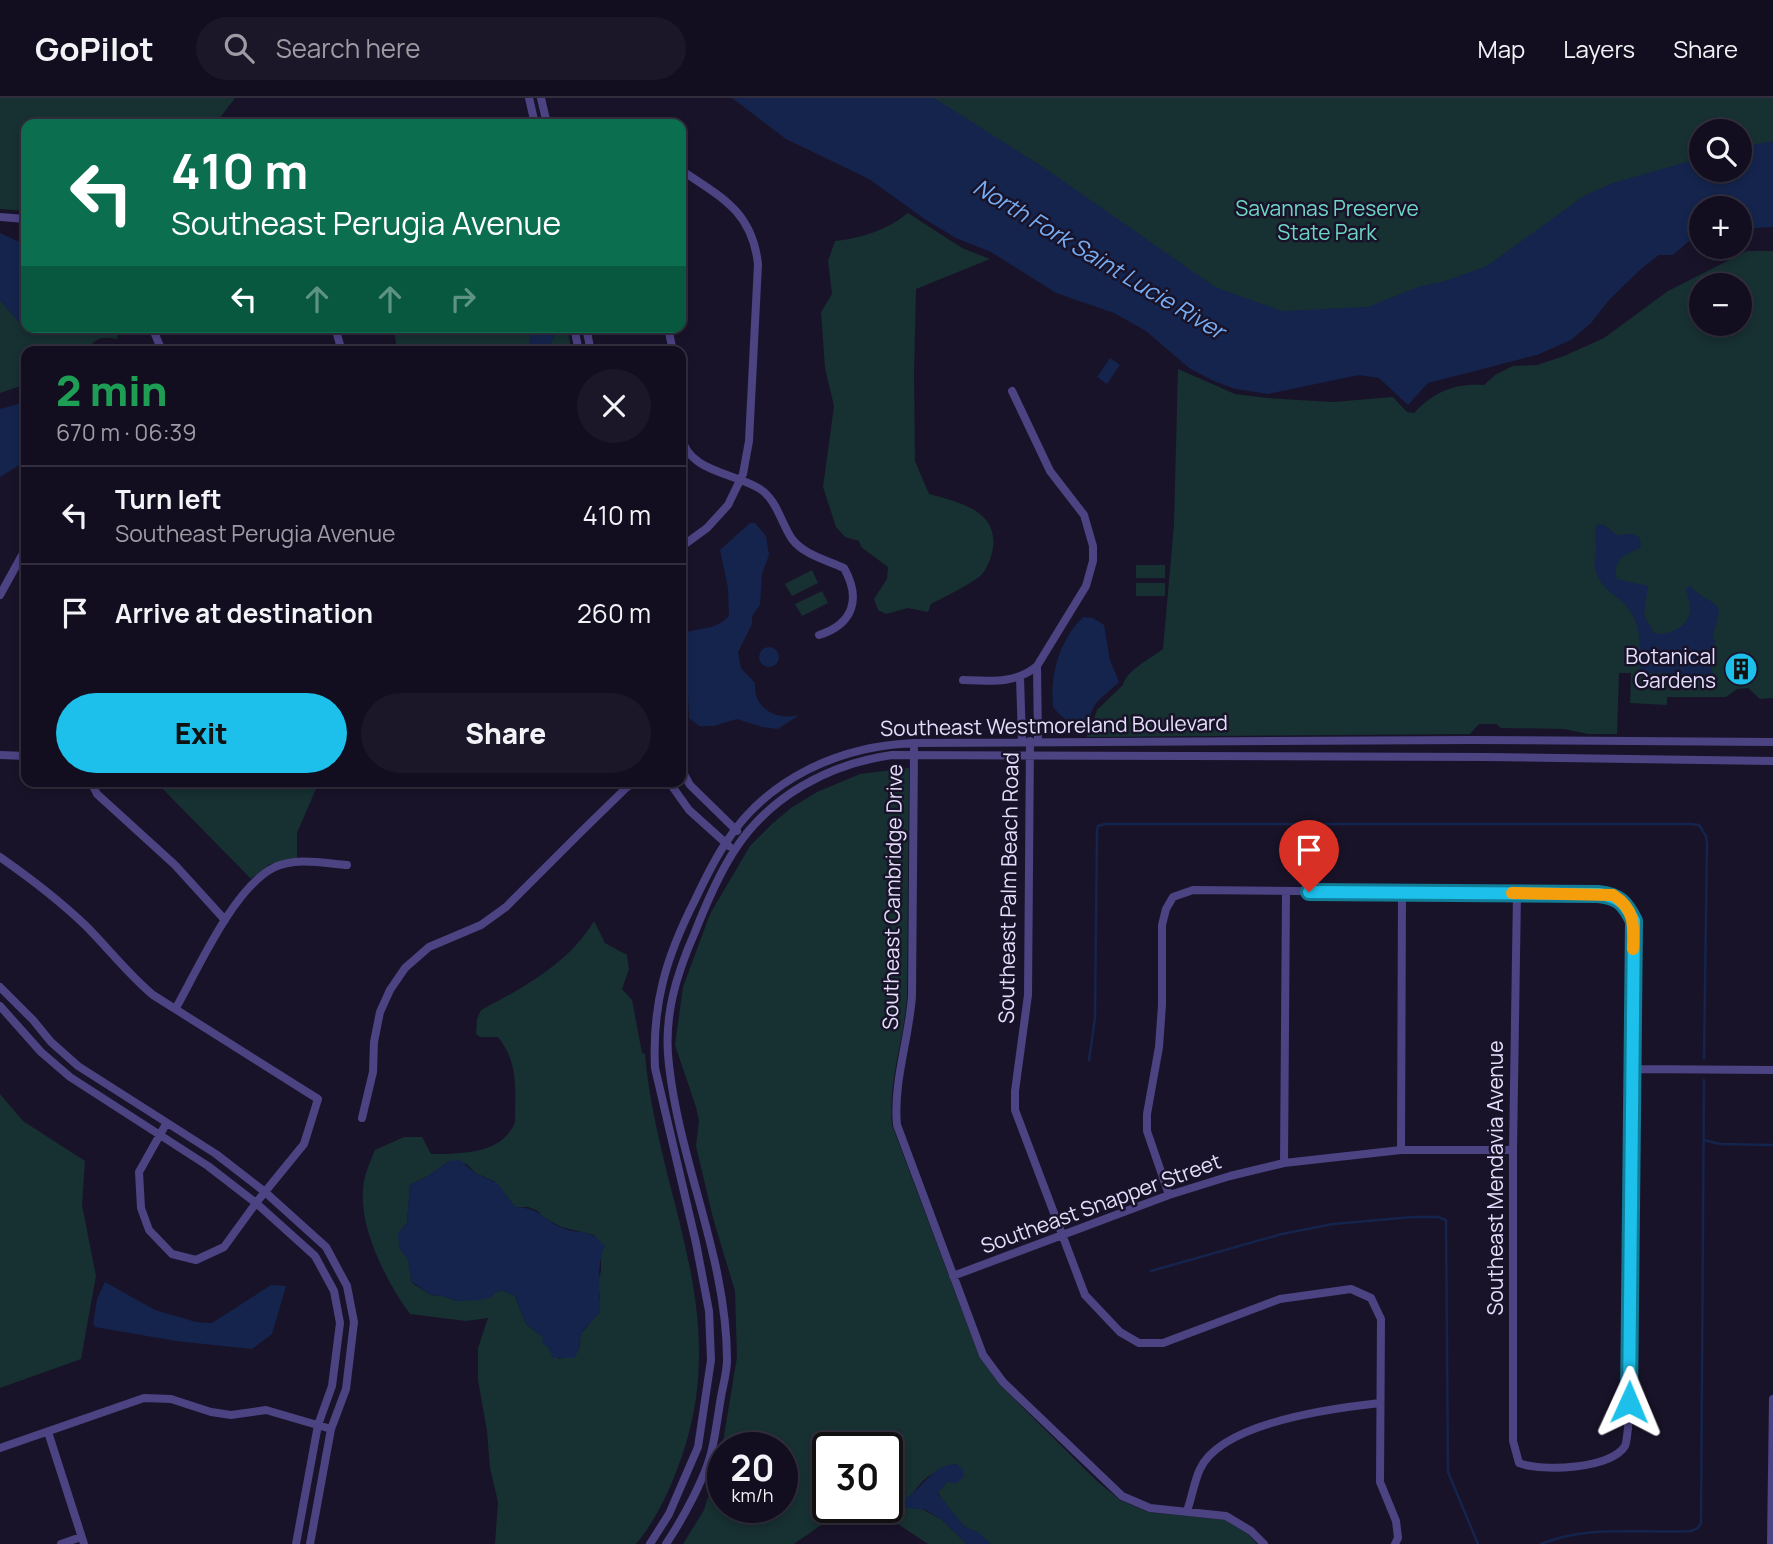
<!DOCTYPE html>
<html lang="en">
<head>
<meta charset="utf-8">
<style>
  :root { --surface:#130e1f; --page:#1c1728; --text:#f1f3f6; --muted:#9d9ca4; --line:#322e3d; --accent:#1cc0ea }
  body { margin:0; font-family:Manrope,sans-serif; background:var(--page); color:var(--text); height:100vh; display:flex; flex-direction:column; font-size:26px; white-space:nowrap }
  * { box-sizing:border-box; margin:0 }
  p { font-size:23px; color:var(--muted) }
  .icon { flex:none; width:38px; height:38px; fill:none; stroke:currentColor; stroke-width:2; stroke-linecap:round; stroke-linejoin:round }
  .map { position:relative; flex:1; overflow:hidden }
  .details { position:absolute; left:21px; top:248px; width:665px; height:441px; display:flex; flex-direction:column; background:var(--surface); border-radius:14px; box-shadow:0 4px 10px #0003,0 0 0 2px var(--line) }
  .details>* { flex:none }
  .hud { position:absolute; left:21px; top:21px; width:665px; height:214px; border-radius:14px; box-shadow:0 4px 10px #0003,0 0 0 2px var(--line); background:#0b6e4f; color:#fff; overflow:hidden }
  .tools { position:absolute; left:1689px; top:21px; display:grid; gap:14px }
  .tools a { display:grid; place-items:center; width:63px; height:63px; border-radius:50%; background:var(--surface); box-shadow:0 4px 10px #0003,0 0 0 2px var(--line); font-size:35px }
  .speed { position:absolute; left:707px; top:1334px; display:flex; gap:14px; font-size:35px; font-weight:700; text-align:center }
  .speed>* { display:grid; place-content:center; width:91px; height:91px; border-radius:50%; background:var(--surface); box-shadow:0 4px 10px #0003,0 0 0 2px var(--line); line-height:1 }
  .speed small { font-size:18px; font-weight:400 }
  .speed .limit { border:4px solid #111; border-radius:10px; background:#fff; color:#111 }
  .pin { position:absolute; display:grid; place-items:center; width:60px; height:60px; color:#fff; margin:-72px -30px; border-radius:50% 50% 50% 0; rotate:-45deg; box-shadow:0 0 7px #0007 }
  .pin .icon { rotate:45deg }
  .me { position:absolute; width:77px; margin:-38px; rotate:1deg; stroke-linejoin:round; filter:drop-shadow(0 0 5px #0008) }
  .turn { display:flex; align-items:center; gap:24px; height:147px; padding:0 35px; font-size:32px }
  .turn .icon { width:91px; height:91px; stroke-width:2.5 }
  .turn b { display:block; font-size:49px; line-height:60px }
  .lanes { display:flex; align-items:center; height:66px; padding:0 35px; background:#0003; justify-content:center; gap:35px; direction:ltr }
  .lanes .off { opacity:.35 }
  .round { display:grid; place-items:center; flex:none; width:74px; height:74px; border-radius:37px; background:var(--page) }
  .head { display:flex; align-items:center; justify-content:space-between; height:119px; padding:0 35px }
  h1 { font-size:42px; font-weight:800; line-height:52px; color:#1e9e55 }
  .action { display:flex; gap:14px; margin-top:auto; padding:14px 35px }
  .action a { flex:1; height:80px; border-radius:42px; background:var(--accent); color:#111; font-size:28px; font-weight:800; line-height:80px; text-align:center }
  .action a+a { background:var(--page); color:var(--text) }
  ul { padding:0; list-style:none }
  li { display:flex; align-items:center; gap:21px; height:98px; padding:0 35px; border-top:2px solid var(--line) }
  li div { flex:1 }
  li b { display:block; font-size:26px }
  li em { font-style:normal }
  header { display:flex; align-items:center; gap:42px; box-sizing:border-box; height:98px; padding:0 35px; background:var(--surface); border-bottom:2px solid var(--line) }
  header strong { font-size:33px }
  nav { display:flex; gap:38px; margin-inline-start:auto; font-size:24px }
  .search { width:490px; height:63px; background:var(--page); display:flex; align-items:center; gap:18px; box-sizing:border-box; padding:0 24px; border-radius:38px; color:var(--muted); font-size:26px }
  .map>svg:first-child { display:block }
  .green { fill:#173032; fill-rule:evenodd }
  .water { fill:#14244c }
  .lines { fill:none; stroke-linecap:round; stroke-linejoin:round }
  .stream { stroke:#14244c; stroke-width:2.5 }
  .minor { stroke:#4c4383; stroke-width:8 }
  .route-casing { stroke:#127d98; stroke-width:18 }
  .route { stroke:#1cc0ea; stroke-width:12 }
  .slow { stroke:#f59e0b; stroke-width:12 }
  .labels { text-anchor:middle; stroke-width:5; stroke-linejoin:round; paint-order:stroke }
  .park-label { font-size:21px; fill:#6fd6c7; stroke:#191329 }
  .poi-label { font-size:21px; fill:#e4defc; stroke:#191329; text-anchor:end }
  .street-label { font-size:21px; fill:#e4defc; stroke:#191329 }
  .water-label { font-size:23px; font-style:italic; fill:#76acf2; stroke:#191329 }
</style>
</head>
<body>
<header>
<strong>GoPilot</strong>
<div class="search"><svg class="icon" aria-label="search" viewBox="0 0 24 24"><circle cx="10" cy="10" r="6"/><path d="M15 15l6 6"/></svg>Search here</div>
<nav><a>Map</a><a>Layers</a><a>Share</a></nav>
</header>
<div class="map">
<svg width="1773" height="1446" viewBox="0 0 1773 1446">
  <rect width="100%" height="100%" fill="#191329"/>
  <!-- green -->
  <path class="green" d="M0 0H235L219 21 220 26H26V113L0 111Z
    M854 0H1773V87L1746 88 1484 213 1254 241ZM1701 33H1740V72H1701Z
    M908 115 962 150 990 161 916 191 914 275 915 363 929 396C958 404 998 412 993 450 992 457 988 469 983 475 976 484 942 500 931 506L928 514 908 510 886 516 878 512 874 501 887 481 888 469 861 449 859 443 845 439 836 429 823 389 834 308 825 270 821 214 832 196 828 163 835 143C862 140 887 132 908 115Z
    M1747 153H1773V600L1760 601 1748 590 1737 591 1726 599H1667V607L1630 605 1631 575H1619L1617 636H1588L1564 631 1501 630 1496 626H1479L1470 636 1087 639 1086 629 1093 623 1097 612 1123 587C1126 573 1151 560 1163 551L1174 426 1178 271 1235 296 1267 300 1332 304 1393 299 1407 314 1414 315C1434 294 1454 285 1484 287L1495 277 1513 268 1537 267 1564 258 1604 240 1668 193ZM1701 187H1740V226H1701Z
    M0 202 25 231 39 233 45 229 122 230 118 235 117 241C100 238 95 240 86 254H26V286L0 295Z
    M394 229H531L529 254H397Z
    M559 229H567L572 254H546Z
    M1136 467H1165V480H1136Z
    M812 472 818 485 792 498 785 486Z
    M1136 485H1165V498H1136Z
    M822 493 828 505 802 518 795 506Z
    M909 670 907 898C904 942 888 984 892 1027L979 1258 1000 1287 1097 1383 1120 1402 1148 1414 1225 1422 1248 1436 1257 1446H991C983 1438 975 1435 967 1430 956 1423 941 1405 938 1393L947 1384H957V1366C945 1369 935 1373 925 1381 917 1388 914 1396 905 1402L941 1421 967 1446H928L889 1420 878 1409H887V1349H828V1409H847L794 1446H683L704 1412 721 1356 737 1259 735 1193 713 1120 696 1048 699 1023 696 1009 675 947 683 889 710 816 750 748 773 725 791 710 817 694 860 676ZM723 1349H782V1409H723Z
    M156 684H319L297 735V760L270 766 251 781Z
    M594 823 605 845 627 857 629 871 622 891 632 902 642 955 645 956C657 1095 730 1209 684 1352 673 1385 659 1418 636 1446H495L498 1404 490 1370 487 1333 478 1282V1250L488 1220 466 1223 410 1216C386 1183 356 1126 364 1083 366 1073 371 1062 375 1052L404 1039H422L431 1056C461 1056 503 1056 515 1024 515 992 519 965 498 939H480L476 936 477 921 481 912C523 890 569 865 594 823ZM449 1063 467 1066 475 1075 494 1083 515 1109H528L538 1113 543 1119 561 1129 594 1137 599 1144 601 1156V1173L598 1184 600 1200 587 1229 581 1235 579 1251 575 1256 559 1261 553 1257 543 1239 526 1226 515 1198 502 1192 493 1195 492 1199 456 1203 443 1198 431 1197 412 1185 408 1161 399 1149 403 1129 407 1125 410 1087 428 1078Z
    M0 996 23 1023 85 1063 82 1107 96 1178 81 1261 0 1290Z"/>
  <!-- water -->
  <path class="water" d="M732 0H934L1043 69 1215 189 1282 213 1368 209 1418 189 1445 183 1487 168 1584 98 1613 85 1701 60V72H1740V49L1773 43V129L1740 131V110H1701V136L1696 137 1673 157H1659L1641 171 1609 202 1591 225 1571 242 1537 257 1428 285 1408 307 1379 280 1359 277 1268 296 1236 291 1216 284 1189 270 1146 233 1114 215 1056 195 991 154 956 140 926 122 869 81 786 41Z
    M0 135 26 147V229H45L39 233 25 231 0 202Z
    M531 229H559L546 254H529Z
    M1110 260 1120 267 1107 286 1097 279Z
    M26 304V363L0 379V311Z
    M750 425H755L766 438 769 457 762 476 760 507 752 518V526L738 554 741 570 755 585C753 610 776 623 799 617L778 631 762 629 737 621 714 628H699L689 620 688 600 681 574V537C698 528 714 534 729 518L728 490 720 452Z
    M1603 426 1617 437 1632 436 1639 439 1641 446 1640 450C1625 456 1611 463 1617 481L1648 488 1644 517 1654 535C1668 538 1688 530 1690 513 1691 506 1687 497 1686 490L1690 488C1700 500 1711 500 1719 511 1719 522 1714 530 1713 540L1716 543C1708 555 1707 563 1713 575L1690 581 1668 575H1640C1640 557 1642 533 1632 516 1621 496 1601 496 1595 470 1593 463 1597 456 1596 448 1596 440 1594 435 1597 427Z
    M1083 519 1093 520 1104 527 1110 562 1119 584C1111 592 1101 599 1094 608 1091 613 1091 619 1087 623 1075 632 1060 618 1053 609 1050 577 1059 543 1083 519Z
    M759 559a10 10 0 1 1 20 0a10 10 0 1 1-20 0Z
    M460 1062 475 1075 497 1085 515 1109C544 1110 542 1123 565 1131 573 1134 584 1133 592 1137 597 1139 601 1145 605 1148 596 1166 600 1194 600 1214L581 1235 579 1251 574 1260H553L549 1250 542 1245 543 1239 526 1226 515 1198 502 1192 494 1195 492 1199 480 1202 456 1203 443 1198 431 1197 412 1184 408 1162 399 1149 398 1135 407 1125 410 1087 428 1078 449 1063Z
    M105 1184 155 1212 196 1224 212 1225 271 1187 286 1188 272 1236 252 1251 176 1243 95 1229 93 1226 97 1201Z
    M957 1366 963 1372 964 1378 957 1385 947 1384 939 1393 938 1396 965 1429 978 1434 991 1446H967L941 1421 926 1412 901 1409 900 1403C922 1395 930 1366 957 1366Z"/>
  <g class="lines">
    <!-- stream -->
    <path class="stream" d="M1089 962 1095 920 1097 732 1098 728 1105 726H1690L1699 727 1706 738 1707 746 1704 960
      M1704 1042 1720 1046 1773 1047
      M1151 1173 1282 1136 1333 1126 1413 1119H1438L1446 1122 1448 1374 1478 1446
      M1541 1446C1589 1426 1640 1436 1691 1433L1698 1430 1701 1425 1704 982"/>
    <!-- minor -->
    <path class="minor" d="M529 0 535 26
      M541 0 547 26
      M681 72C721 99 752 113 758 166L749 343 743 376 728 407 707 430 681 449
      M0 119 26 121
      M152 229 162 253
      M335 229 342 254
      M574 229 579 254
      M586 229 591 254
      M668 229 673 254
      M1012 293 1050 373 1084 417 1093 448V463L1086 488 1037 568 1038 643
      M681 300V325
      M681 338C689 375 734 374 760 391 777 402 781 425 792 441 804 457 827 462 844 470 861 500 854 526 819 537
      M0 497 26 450
      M1020 579 1022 643
      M963 582C990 583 1016 586 1037 568
      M1030 643 1028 897 1015 993V1012L1085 1197 1120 1234 1139 1245H1163L1280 1201 1351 1191 1371 1200 1381 1221 1380 1384 1396 1423 1398 1440 1395 1446
      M914 651 912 898C909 941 893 984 897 1027L983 1257 1003 1284 1122 1398 1150 1410 1226 1418 1251 1433 1264 1446
      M0 657 26 658
      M681 671 690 687 737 733
      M91 684 97 696 175 767 225 822
      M669 684 689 712 729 748
      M0 759C30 780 58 801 85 827 108 850 128 876 153 897L318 1001 304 1046 256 1105 224 1149 196 1162 172 1156 149 1132 141 1110 139 1074 166 1026
      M0 889 33 922 51 944 78 968 216 1056 265 1094 326 1149 347 1188 354 1224 346 1291 331 1331 310 1446
      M0 908 41 954 70 979 208 1068 256 1105 315 1158 334 1193 340 1225 332 1288 318 1327 296 1446
      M176 910C198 871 233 791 273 770 295 759 323 765 347 767
      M1633 971 1773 972
      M362 1020 373 974 374 944 380 914 390 892 405 870 429 849 481 827 506 809 582 733 626 690 635 684
      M1401 1052 1402 795
      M1284 1065 1286 794
      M1169 1097 1147 1033V1016L1159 949 1162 907V827L1166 811 1173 799 1193 792 1598 796C1619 798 1625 805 1634 823L1628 1331C1627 1336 1627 1343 1625 1348 1611 1371 1542 1374 1519 1365L1513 1343V1052L1517 795
      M953 1178 1169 1097 1230 1078 1284 1065 1401 1052H1513
      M48 1334 84 1446
      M0 1350 144 1300 171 1301 211 1314 231 1317 266 1312 331 1331
      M1187 1413C1192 1399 1194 1384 1200 1371 1222 1324 1334 1310 1380 1305
      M61 1446 81 1439
      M650 1446 669 1416 698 1349 711 1262 709 1213 696 1145 655 970C652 906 666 859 695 802 704 783 713 764 725 746 766 681 839 648 914 645L1472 642 1773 644
      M666 1446C682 1422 706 1379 712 1351 716 1334 718 1316 721 1299 723 1287 727 1274 727 1262 727 1160 680 1067 669 967 663 919 676 877 695 834 706 806 718 778 734 753 769 698 829 666 892 657L1487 659 1773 663
      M1771 1446 1773 1301"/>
  </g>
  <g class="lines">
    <defs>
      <path id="route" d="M1309 794 1598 796C1619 798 1625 805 1634 823L1629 1304"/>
    </defs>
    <!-- route casing -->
    <use href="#route" class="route-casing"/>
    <!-- route -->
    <use href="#route" class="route"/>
    <!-- slow -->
    <path class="slow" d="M1512 795 1613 797C1635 811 1634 827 1633 851"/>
  </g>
  <!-- icons -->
  <defs>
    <symbol id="building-disc" viewBox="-11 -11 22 22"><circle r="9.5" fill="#1cc0ea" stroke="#191329"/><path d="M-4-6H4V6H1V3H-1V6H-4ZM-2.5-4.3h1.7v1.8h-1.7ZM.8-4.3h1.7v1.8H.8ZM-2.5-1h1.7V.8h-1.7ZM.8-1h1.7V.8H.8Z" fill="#111"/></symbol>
  </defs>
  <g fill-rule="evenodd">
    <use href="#building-disc" x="1722" y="552" width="38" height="38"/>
  </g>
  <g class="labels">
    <!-- park labels -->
    <g class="park-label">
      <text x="1327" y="118">Savannas Preserve<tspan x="1327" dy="24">State Park</tspan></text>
    </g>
    <!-- poi labels -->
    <g class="poi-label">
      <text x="1716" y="566">Botanical<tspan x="1716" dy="24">Gardens</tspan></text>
    </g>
    <!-- street labels -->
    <g class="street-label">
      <text transform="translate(1054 628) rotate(-1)" y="7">Southeast Westmoreland Boulevard</text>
      <text transform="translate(1009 790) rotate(-89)" y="7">Southeast Palm Beach Road</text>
      <text transform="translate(893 799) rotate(-89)" y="7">Southeast Cambridge Drive</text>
      <text transform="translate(1496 1080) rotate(-90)" y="7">Southeast Mendavia Avenue</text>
      <text transform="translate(1101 1106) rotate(-20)" y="7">Southeast Snapper Street</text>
    </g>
    <!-- water labels -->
    <g class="water-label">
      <text transform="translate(1099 161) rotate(31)" y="8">North Fork Saint Lucie River</text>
    </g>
  </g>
</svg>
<div class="tools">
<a><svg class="icon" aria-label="search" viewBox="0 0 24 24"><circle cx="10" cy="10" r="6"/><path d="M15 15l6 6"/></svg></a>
<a>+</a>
<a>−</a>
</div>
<div class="speed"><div>20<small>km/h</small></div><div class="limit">30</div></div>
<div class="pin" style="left:1309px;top:794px;background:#d93025"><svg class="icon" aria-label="arrive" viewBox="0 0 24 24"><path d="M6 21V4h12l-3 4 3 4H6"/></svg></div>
<svg class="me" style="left:1629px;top:1304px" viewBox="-20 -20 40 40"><path d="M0-17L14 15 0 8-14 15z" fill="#1cc0ea" stroke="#fff" stroke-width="4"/></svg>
<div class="hud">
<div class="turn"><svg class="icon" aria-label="left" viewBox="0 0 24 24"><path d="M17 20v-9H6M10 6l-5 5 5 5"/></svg><div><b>410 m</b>Southeast Perugia Avenue</div></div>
<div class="lanes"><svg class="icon" aria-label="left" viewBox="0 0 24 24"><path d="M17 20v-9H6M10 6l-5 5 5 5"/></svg><svg class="icon off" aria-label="ahead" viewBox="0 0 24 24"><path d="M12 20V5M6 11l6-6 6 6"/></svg><svg class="icon off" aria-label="ahead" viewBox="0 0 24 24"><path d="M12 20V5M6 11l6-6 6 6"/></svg><svg class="icon off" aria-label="right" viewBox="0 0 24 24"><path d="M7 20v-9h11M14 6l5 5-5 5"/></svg></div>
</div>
<section class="details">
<div class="head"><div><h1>2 min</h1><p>670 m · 06:39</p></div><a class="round"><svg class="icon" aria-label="close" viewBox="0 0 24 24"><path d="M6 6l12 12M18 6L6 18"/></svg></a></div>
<ul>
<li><svg class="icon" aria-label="left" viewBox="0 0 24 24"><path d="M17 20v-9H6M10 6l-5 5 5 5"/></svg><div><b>Turn left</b><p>Southeast Perugia Avenue</p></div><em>410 m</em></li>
<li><svg class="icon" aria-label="arrive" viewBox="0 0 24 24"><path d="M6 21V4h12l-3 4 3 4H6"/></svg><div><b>Arrive at destination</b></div><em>260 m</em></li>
</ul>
<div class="action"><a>Exit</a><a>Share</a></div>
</section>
</div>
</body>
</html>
